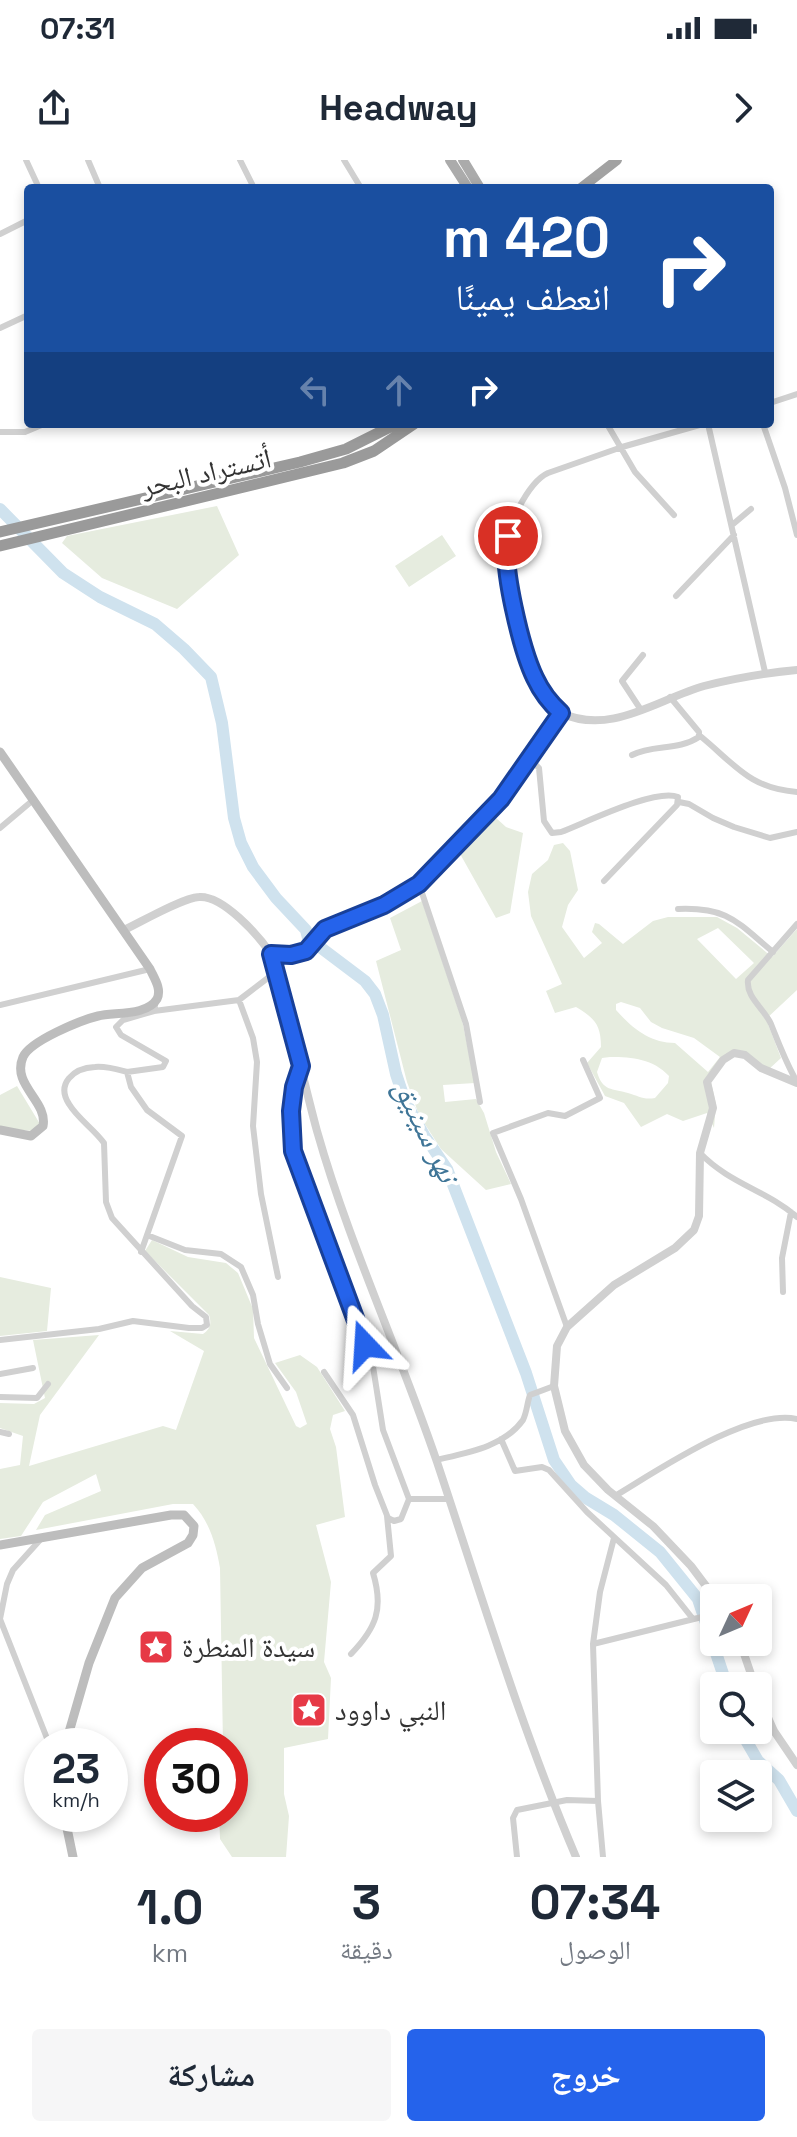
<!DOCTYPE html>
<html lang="ar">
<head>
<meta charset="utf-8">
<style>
  :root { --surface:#fff; --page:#f6f6f7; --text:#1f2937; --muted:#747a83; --accent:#2563eb }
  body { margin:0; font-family:"Space Grotesk","Noto Naskh Arabic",sans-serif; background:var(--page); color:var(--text); direction:rtl; height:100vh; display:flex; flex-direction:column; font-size:30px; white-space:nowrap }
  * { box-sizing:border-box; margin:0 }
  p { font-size:26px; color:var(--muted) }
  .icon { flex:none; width:44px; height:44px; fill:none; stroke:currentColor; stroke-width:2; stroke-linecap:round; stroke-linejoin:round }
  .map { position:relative; height:1697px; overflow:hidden; direction:ltr }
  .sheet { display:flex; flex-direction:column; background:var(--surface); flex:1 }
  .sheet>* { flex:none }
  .guide { position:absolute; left:24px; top:24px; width:750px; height:244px; border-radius:8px; box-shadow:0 4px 12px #0003; direction:rtl; background:#1a4fa0; color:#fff; overflow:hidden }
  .needle { width:52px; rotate:46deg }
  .buttons { position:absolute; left:700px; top:1424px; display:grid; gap:16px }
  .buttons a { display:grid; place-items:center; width:72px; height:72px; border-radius:8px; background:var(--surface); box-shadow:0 4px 12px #0003; font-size:40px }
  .speed { position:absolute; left:24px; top:1568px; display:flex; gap:16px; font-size:40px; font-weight:700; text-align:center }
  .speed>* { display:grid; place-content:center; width:104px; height:104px; border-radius:50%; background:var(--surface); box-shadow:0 4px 12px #0003; line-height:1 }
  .speed small { font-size:20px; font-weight:400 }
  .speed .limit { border:12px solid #d22; background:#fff; color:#111 }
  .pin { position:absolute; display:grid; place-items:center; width:68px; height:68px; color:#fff; margin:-34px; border:4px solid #fff; border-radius:50%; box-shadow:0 2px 8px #0007 }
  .me { position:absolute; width:88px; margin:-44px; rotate:340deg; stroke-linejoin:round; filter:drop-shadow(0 0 6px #0008) }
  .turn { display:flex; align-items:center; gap:28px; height:168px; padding:0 32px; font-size:36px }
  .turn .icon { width:104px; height:104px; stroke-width:2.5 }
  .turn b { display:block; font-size:56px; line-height:68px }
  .lanes { display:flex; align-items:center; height:76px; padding:0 32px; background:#0003; justify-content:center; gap:40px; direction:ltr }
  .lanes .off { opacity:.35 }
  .eta { display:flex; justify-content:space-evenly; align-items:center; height:136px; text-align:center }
  .eta b { font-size:48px; font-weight:700; line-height:56px }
  .cta { display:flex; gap:16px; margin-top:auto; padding:16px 32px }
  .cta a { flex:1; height:92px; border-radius:8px; background:var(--accent); color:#fff; font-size:32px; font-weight:700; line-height:92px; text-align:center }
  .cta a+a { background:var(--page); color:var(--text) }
  .status { display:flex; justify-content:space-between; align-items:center; height:56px; padding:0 40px; background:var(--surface); direction:ltr }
  .status svg { height:22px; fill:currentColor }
  header { display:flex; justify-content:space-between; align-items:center; height:104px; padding:0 32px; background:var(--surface); font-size:36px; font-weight:700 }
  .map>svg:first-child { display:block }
  .green { fill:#e6ecdf; fill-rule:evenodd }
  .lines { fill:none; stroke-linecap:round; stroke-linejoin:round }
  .river { stroke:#cfe2ee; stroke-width:12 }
  .minor { stroke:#d0d0d0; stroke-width:6 }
  .tertiary { stroke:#d0d0d0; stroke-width:8 }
  .secondary { stroke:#bdbdbd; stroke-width:9 }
  .primary { stroke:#ababab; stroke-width:10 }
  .trunk { stroke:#a2a2a2; stroke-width:10 }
  .motorway { stroke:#9a9a9a; stroke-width:11 }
  .route-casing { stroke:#184099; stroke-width:20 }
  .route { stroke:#2563eb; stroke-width:14 }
  .labels { text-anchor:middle; stroke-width:8; stroke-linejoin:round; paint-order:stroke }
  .street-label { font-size:28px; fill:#333; stroke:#fff }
  .poi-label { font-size:28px; fill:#333; stroke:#fff; text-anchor:start }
  .water-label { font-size:30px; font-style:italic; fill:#3f7597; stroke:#fff }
</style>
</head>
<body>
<div class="status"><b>07:31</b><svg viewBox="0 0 49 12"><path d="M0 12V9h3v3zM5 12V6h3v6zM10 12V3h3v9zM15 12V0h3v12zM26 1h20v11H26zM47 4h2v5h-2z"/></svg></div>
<header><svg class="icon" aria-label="forward" viewBox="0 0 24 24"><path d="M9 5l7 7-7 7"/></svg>Headway<svg class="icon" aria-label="share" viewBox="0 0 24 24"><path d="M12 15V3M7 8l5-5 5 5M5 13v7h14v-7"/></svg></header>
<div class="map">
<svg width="797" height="1697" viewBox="0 0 797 1697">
  <rect width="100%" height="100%" fill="#fff"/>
  <!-- green -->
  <path class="green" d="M217 346 239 395 177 449 102 418 62 383 67 376Z
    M442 375 456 396 409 427 395 406Z
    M495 657 506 667 523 673 510 753 496 758 459 692Z
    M563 683 570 691 578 730 568 745 562 767 584 798 602 783 592 772 595 763 599 764 623 784 653 761 668 757H717L737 768 772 797 797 769V830L766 859 781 898 768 910 733 890 709 913 716 944 714 968 707 953 683 961 667 954 641 967 624 943 605 936 587 903 601 887C601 864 594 858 576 847L555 853 546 831 562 824 531 756 528 732 532 714 548 700 554 685ZM718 768 754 803 736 819 697 779ZM621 842 640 848 651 862 662 868 694 878 720 897 708 912 675 883C650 883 632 868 616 850V844ZM610 897C633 897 653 899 669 916L668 923 655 938C643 940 639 936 628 933 612 928 603 932 597 912L602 898Z
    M422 741 462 860 475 923 443 925 445 942 476 939 484 953 496 992 511 1024 486 1030 441 989 419 955 407 922 376 801 401 790 390 758Z
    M17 926 40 964 33 971 0 968V935Z
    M152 1080 188 1097 226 1103 238 1113 253 1149 254 1178 296 1266 300 1268 307 1264 296 1232 275 1203 300 1195 317 1207 345 1251 333 1255 330 1269 336 1287 345 1357 316 1365 331 1422 324 1502 331 1518 328 1579 284 1588V1634L289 1656 286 1697H232L220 1679 219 1654H230V1586H223L220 1408C216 1385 210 1362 193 1344H173L36 1370 45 1355 101 1331 96 1314 43 1342 21 1376 0 1379V1309L20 1305 23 1276 0 1268V1243L34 1244 45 1238 33 1180 99 1175 40 1255 29 1306 163 1266 176 1270 204 1191 170 1171 203 1174C210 1169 212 1164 209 1155L145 1091Z
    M0 1117 51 1128 47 1171 0 1176Z"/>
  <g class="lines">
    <!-- river -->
    <path class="river" d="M0 349 63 413 100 437 155 464 184 489 211 517 222 563 234 658 241 683 253 707 276 738 306 770 308 778 365 821 375 834 383 855 396 914 405 941 424 975 447 1009 526 1213 554 1300 571 1325 586 1338 614 1355 660 1392 698 1439 727 1526
      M740 1570 758 1601 779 1620 797 1651"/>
    <!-- minor -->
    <path class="minor" d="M26 0 39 28
      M88 0 100 28
      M240 0 254 28
      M344 0 361 28
      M0 74 28 60
      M0 168 28 155
      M770 243 797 234
      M607 264 635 312 674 355
      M708 264 765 512
      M763 264 785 328 797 375
      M0 272H25L44 264
      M732 365 751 349
      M676 436 734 375
      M641 550 622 521 643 495
      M699 575C735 604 748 628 797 632
      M632 595C653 584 678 591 699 577V572L670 537
      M530 599 539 608 544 661 552 673 561 672C585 663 655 628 678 637L677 645 604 721
      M679 642 689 644 713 658 734 667 770 678 797 672
      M0 668 32 641
      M419 724 466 864 480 942
      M678 749C728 747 737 762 773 792
      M271 794 291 795 306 791 325 769 384 745 419 724 501 639 561 553C531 526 526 490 517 453 512 433 506 413 505 392 504 371 528 322 548 313L622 287 703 264
      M239 840 253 878 257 902 253 966 261 1034 278 1117
      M0 845 150 809
      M154 851 239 840 277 811
      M301 906 294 927 291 951 293 991 372 1200 383 1270 409 1339
      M797 922C786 903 779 884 771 864 764 848 746 838 748 820L797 764
      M700 993C730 1024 766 1030 797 1057
      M147 1075 185 1090 221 1094 241 1107 253 1135 258 1164 270 1204 287 1228
      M141 1092 182 976 147 950 131 927 127 912 163 907 166 901 121 875 116 867 123 860 154 851 156 839
      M783 1132 782 1098 791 1052
      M567 1167 521 1039 493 973 548 953 565 956 600 938 583 900
      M0 1180 99 1169 133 1161 189 1168H202L207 1165 206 1157 192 1146 112 1058 106 1042 104 983C94 969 78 959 69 944 56 924 73 908 95 907 106 906 116 909 127 912
      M324 1212 353 1255 375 1325 388 1358 394 1361 401 1359 409 1339H448
      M0 1214 33 1208
      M0 1237 37 1238 48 1224
      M0 1272 9 1274
      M501 1279 515 1311 542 1307 549 1310 587 1352 666 1425 693 1459
      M436 1300C466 1293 504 1287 523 1260 527 1252 527 1243 530 1235L554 1226
      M615 1336C657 1311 749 1248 797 1259
      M40 1380 13 1410 7 1424 0 1459 50 1586
      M593 1484 714 1454
      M351 1494C376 1468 384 1449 373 1413L391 1396 387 1356
      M517 1697 513 1658 517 1650 567 1640 598 1641
      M603 1697 598 1641 593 1484 600 1432 614 1378"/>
    <!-- tertiary -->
    <path class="tertiary" d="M561 553C611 576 658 539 704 526 735 518 765 513 797 510
      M124 770C141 762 182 738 199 737 223 735 259 776 271 794 289 852 301 912 317 971 349 1084 399 1190 437 1302 481 1434 521 1568 576 1697
      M715 1438 691 1406 653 1366 608 1330 584 1305 565 1271 554 1226 557 1186 567 1167 614 1125 675 1088 694 1070 699 1056 700 993 713 948 707 922 723 900 734 893 745 895 761 908 797 923
      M740 1482 755 1526
      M758 1535 774 1571 797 1605"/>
    <!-- secondary -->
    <path class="secondary" d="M0 592 150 809C154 818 162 829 157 839 147 856 115 852 98 856 81 860 30 881 23 897 11 925 48 941 43 966L31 976 0 970
      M0 1385 171 1355H184L194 1366 193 1375 188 1383 142 1408 115 1438 89 1503 65 1586
      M64 1654 73 1697"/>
    <!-- primary -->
    <path class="primary" d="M450 0 468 28
      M463 0 480 28"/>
    <!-- trunk -->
    <path class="trunk" d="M581 28 617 0"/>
    <!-- motorway -->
    <path class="motorway" d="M0 372 300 302 346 289 396 264
      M0 386 343 303 374 291 414 264"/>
  </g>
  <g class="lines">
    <defs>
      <path id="route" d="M365 1185 293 991 291 951 294 927 301 906 271 794 291 795 306 791 325 769 384 745 419 724 501 639 561 553C550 543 541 531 535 518 522 491 500 404 508 376"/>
    </defs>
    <!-- route casing -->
    <use href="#route" class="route-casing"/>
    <!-- route -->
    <use href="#route" class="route"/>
  </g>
  <!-- icons -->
  <defs>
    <symbol id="sight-square" viewBox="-11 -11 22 22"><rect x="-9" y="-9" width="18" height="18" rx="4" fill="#e63946" stroke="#fff"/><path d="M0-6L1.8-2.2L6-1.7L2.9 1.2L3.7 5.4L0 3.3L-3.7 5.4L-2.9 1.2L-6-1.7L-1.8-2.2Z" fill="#fff"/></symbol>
  </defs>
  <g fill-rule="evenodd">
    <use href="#sight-square" x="136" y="1467" width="40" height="40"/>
    <use href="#sight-square" x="289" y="1530" width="40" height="40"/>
  </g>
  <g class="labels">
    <!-- street labels -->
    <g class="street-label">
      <text transform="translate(206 312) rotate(-13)" y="10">أتستراد البحر</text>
    </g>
    <!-- poi labels -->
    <g class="poi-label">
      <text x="182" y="1497">سيدة المنطرة</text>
      <text x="335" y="1560">النبي داوود</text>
    </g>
    <!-- water labels -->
    <g class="water-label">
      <text transform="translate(426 971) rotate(64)" y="10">نهر سينيق</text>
    </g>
  </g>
</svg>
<div class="buttons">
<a><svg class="needle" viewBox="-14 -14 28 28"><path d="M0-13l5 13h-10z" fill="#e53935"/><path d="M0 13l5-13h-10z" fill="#747a83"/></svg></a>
<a><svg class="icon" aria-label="search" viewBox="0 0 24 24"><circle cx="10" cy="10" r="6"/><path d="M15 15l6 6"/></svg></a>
<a><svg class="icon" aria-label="layers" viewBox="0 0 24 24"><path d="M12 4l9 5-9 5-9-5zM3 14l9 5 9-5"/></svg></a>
</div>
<div class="speed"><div>23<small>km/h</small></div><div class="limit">30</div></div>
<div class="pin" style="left:508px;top:376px;background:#d93025"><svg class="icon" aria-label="arrive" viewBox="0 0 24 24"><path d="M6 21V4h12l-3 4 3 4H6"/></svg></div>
<svg class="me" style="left:365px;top:1185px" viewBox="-20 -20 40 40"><path d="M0-17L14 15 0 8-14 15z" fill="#2563eb" stroke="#fff" stroke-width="4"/></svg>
<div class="guide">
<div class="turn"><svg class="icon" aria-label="right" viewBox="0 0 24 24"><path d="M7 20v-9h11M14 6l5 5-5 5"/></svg><div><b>420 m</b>انعطف يمينًا</div></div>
<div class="lanes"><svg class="icon off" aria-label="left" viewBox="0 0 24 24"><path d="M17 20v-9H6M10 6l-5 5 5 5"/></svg><svg class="icon off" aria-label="ahead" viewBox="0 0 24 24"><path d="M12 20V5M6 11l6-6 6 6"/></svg><svg class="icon" aria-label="right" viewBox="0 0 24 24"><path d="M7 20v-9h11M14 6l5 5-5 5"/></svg></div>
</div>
</div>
<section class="sheet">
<div class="eta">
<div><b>07:34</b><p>الوصول</p></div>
<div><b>3</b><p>دقيقة</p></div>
<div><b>1.0</b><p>km</p></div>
</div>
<div class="cta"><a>خروج</a><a>مشاركة</a></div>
</section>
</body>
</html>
